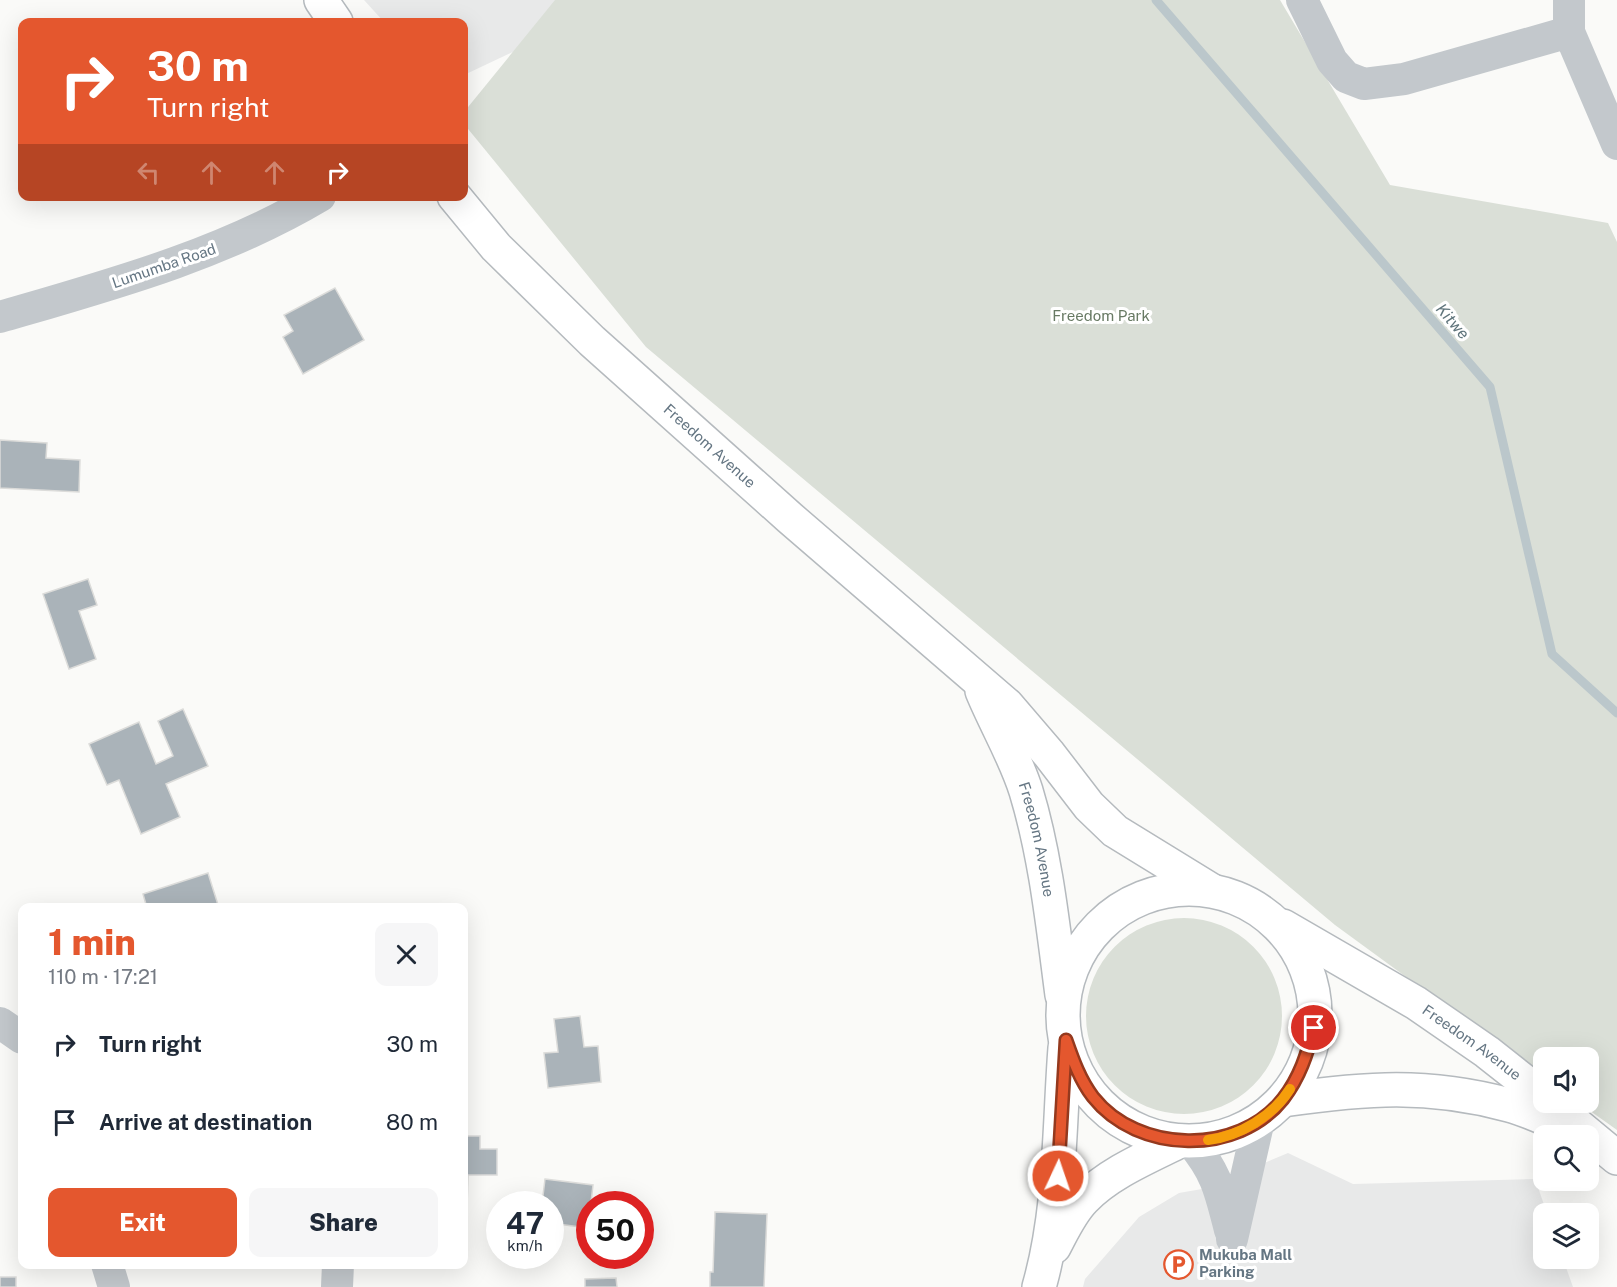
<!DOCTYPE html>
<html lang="en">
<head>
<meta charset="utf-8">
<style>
  :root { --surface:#fff; --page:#f6f6f7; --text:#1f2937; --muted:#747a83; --accent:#e4572e }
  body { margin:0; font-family:"Public Sans",sans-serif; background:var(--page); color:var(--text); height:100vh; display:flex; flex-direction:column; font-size:22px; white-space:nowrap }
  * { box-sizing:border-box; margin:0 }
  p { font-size:20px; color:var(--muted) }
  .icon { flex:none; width:33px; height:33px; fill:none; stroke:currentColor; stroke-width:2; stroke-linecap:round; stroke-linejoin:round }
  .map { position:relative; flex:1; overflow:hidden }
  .panel { position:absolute; left:18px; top:903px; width:450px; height:366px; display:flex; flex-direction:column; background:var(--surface); border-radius:12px; box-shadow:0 6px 24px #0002 }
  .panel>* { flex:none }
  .hud { position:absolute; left:18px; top:18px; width:450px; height:183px; border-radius:12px; box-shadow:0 6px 24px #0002; background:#e4572e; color:#fff; overflow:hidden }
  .controls { position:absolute; left:1533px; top:1047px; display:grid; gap:12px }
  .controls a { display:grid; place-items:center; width:66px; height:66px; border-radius:12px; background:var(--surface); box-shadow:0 6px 24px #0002; font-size:30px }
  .speed { position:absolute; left:486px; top:1191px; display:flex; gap:12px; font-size:30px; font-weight:700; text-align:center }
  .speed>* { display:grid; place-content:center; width:78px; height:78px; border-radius:50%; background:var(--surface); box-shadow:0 6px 24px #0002; line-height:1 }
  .speed small { font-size:15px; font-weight:400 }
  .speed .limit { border:9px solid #d22; background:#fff; color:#111 }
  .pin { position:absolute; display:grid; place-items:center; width:51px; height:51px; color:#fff; margin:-26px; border:3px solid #fff; border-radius:50%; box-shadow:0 2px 6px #0007 }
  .me { position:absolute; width:66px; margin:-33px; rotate:3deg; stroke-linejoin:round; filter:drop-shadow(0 0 4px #0008) }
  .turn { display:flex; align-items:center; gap:21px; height:126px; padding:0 30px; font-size:27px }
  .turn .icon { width:78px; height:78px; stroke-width:2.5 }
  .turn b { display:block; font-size:42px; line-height:51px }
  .lanes { display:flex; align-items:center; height:57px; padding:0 30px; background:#0003; justify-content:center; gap:30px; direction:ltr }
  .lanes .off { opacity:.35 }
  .round { display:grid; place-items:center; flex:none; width:63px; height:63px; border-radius:12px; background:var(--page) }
  .overview { display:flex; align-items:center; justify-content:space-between; height:102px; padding:0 30px }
  h1 { font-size:36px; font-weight:800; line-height:45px; color:var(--accent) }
  .button { display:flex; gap:12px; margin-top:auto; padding:12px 30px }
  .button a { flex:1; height:69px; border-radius:12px; background:var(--accent); color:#fff; font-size:24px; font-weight:800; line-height:69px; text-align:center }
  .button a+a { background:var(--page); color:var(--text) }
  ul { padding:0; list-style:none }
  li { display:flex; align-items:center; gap:18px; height:78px; padding:0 30px }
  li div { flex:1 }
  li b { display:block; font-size:22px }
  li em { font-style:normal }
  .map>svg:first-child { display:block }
  .built { fill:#e8e9e9 }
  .green { fill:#dadfd7 }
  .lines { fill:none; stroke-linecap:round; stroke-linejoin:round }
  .stream { stroke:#bbc7cb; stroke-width:9 }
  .building { fill:#aab3b9; stroke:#dcdcda; stroke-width:1.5 }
  .major-casing { stroke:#b5babe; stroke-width:36 }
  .minor { stroke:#c3c8cc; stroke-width:32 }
  .major { stroke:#fff; stroke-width:33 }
  .route-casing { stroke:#94391e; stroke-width:15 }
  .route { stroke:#e4572e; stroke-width:10 }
  .slow { stroke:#f59e0b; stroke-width:10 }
  .labels { text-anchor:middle; stroke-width:6; stroke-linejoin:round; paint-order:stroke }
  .street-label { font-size:15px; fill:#657683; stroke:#fff }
  .park-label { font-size:15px; fill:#687a64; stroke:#fff }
  .poi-label { font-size:15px; font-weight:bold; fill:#657683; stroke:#fff; text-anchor:start }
  .water-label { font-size:16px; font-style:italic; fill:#60757c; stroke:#fff }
</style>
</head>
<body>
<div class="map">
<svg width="1617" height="1287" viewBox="0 0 1617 1287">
  <rect width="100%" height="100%" fill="#fafaf8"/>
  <!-- built -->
  <path class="built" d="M364 0H623L464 75V22H384Z
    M1288 1153 1353 1184 1535 1179 1547 1213 1544 1214V1258L1563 1259 1573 1287H1083L1085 1279 1139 1217 1179 1193 1202 1189Z"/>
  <!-- green -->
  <path class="green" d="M555 0H1280L1390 185 1608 223 1617 242V1130L1579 1103 1588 1102V1058H1544L1543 1077 1335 925 646 347 464 124V112Z
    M1086 1016a98 98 0 1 1 196 0a98 98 0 1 1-196 0Z"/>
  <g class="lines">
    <!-- stream -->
    <path class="stream" d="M1156 0 1490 387 1552 654 1617 713"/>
  </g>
  <!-- building -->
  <path class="building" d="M335 288 364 340 303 374 283 337 293 331 284 315Z
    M0 440 47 443 46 458 80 460 79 492 0 488Z
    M88 579 97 605 79 611 96 659 69 669 43 594Z
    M183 709 208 766 166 784 180 817 141 834 119 780 107 785 89 744 139 722 156 764 173 756 158 721Z
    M208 873 219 908H147L143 894Z
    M580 1016 584 1047 598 1046 601 1082 548 1088 544 1053 558 1052 554 1019Z
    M464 1136H480V1149H497V1175H468L467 1207H464Z
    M545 1179 593 1185 588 1228 550 1223V1204H542Z
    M715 1212 767 1214 764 1287H710V1272H713Z
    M0 1277H16V1287H0Z
    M616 1278 617 1287H585V1279Z"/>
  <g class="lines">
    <defs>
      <g id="major">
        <path d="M321 0 336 22"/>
        <path id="s1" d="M454 196 496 247 592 341 790 518 1007 705 1049 754 1089 806 1115 831 1211 890"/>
        <path id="s2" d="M982 691C996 725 1015 756 1026 791 1046 857 1053 927 1062 995"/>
        <circle cx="1189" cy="1015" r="126"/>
        <path id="s3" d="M1283 926 1416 1003 1487 1052 1544 1097"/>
        <path d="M1283 1100C1366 1088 1427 1083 1509 1105 1535 1112 1560 1126 1585 1136"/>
        <path d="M1570 1119 1617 1158"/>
        <path d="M1054 1247C1063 1230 1071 1212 1084 1199 1109 1173 1148 1157 1180 1141"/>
        <path d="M1039 1287C1061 1210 1059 1127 1065 1048"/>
      </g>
    </defs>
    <!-- major casing -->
    <use href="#major" class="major-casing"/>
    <!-- minor -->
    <path class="minor" d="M1302 0 1332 61 1346 77 1364 84 1404 79 1569 32
      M1569 0V32L1617 144
      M0 317C110 285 221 255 320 196
      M0 1023 22 1038
      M1191 1142C1217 1173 1220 1191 1230 1230
      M1232 1239 1259 1120
      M107 1264 114 1287
      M337 1287 338 1264"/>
    <!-- major -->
    <use href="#major" class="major"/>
  </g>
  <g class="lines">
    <defs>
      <path id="route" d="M1058 1176 1066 1040C1073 1060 1080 1080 1093 1097 1138 1154 1238 1156 1283 1099 1300 1077 1307 1054 1314 1028"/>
    </defs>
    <!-- route casing -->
    <use href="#route" class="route-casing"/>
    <!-- route -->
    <use href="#route" class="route"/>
    <!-- slow -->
    <path class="slow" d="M1208 1140C1240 1136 1273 1116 1290 1089"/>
  </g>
  <!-- icons -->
  <defs>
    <symbol id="parking-ring" viewBox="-11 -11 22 22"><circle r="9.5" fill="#fff" stroke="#e4572e" stroke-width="1.5"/><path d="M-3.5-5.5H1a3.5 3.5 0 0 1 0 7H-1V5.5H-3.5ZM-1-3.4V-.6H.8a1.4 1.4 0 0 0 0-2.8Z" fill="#e4572e"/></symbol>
  </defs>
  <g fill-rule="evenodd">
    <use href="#parking-ring" x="1162" y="1248" width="33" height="33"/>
  </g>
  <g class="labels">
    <!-- street labels -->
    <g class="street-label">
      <text transform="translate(164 266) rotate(-19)" y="5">Lumumba Road</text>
      <text dy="5" stroke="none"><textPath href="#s1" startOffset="358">Freedom Avenue</textPath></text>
      <text dy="5" stroke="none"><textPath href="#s2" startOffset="159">Freedom Avenue</textPath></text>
      <text dy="5" stroke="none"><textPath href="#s3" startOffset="222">Freedom Avenue</textPath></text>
    </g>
    <!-- park labels -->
    <g class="park-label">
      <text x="1101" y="321">Freedom Park</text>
    </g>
    <!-- poi labels -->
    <g class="poi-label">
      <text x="1199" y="1260">Mukuba Mall<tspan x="1199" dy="17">Parking</tspan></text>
    </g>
    <!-- water labels -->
    <g class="water-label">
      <text transform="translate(1453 321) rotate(49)" y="6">Kitwe</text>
    </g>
  </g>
</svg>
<div class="controls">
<a><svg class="icon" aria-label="sound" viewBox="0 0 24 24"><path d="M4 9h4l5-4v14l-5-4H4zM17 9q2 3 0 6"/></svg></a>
<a><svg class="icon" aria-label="search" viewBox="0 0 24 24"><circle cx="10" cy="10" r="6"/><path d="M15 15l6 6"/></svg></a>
<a><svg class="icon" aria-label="layers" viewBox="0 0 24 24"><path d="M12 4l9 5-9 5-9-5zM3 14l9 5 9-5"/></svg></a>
</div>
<div class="speed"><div>47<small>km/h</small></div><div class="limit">50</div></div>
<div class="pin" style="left:1314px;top:1028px;background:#d93025"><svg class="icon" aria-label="arrive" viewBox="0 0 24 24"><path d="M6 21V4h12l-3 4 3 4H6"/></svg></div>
<svg class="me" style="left:1058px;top:1176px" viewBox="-20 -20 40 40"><circle r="17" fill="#e4572e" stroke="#fff" stroke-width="3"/><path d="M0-11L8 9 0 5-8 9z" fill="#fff"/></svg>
<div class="hud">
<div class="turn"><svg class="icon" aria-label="right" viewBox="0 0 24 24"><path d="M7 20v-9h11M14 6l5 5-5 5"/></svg><div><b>30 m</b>Turn right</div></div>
<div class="lanes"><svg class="icon off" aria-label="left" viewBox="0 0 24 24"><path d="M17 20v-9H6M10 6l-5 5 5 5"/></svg><svg class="icon off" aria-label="ahead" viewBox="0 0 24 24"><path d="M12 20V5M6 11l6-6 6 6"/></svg><svg class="icon off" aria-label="ahead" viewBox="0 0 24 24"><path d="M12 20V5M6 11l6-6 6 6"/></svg><svg class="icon" aria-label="right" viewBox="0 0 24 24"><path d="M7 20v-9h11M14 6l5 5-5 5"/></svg></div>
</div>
<section class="panel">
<div class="overview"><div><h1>1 min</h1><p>110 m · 17:21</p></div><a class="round"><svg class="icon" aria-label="close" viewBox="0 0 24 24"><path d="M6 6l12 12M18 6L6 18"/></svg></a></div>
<ul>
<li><svg class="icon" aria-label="right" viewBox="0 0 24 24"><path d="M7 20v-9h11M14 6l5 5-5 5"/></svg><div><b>Turn right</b></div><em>30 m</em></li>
<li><svg class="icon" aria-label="arrive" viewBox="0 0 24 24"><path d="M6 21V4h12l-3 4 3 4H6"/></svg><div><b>Arrive at destination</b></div><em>80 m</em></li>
</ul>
<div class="button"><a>Exit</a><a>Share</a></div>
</section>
</div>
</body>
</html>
